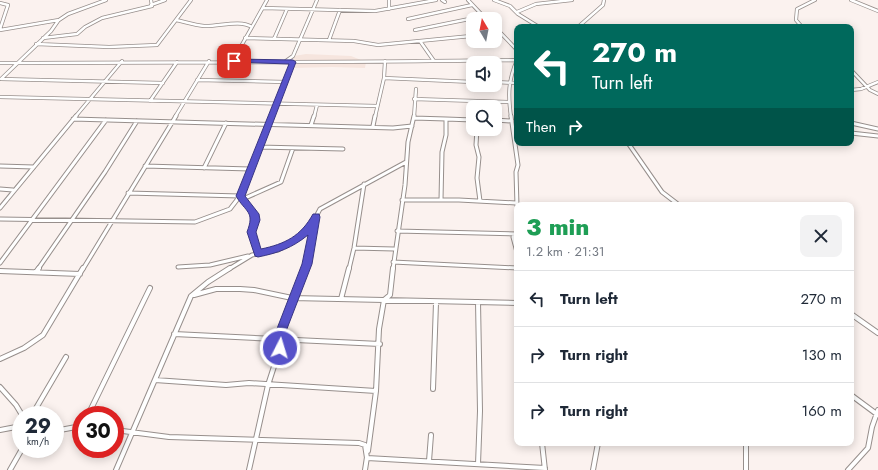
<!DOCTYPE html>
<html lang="en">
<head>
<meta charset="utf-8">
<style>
  :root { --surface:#fff; --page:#f2f2f3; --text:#1f2937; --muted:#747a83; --line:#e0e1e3 }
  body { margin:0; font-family:Jost,sans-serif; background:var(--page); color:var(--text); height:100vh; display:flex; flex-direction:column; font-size:15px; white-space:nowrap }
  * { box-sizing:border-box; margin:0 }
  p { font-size:13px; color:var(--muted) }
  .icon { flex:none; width:22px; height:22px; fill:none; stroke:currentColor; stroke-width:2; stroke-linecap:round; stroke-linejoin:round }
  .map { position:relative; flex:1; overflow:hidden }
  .details { position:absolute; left:514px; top:202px; width:340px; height:244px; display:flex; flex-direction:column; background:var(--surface); border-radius:8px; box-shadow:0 2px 10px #0003 }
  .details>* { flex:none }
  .top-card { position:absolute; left:514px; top:24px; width:340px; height:122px; border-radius:8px; box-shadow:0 2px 10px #0003; background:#00695c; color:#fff; overflow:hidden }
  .needle { width:26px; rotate:350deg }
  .fabs { position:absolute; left:466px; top:12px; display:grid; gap:8px }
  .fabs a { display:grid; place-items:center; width:36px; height:36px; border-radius:8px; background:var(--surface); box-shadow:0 2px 10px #0003; font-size:20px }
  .speed { position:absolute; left:12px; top:406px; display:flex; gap:8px; font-size:20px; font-weight:700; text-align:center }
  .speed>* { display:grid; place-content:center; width:52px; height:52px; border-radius:50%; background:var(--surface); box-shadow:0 2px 10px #0003; line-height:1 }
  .speed small { font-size:10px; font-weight:400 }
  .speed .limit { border:6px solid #d22; background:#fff; color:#111 }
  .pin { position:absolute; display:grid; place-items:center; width:34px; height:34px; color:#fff; margin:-17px; border-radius:8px; box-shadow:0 2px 6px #0006 }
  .me { position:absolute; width:44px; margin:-22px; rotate:5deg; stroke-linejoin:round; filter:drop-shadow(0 0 3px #0008) }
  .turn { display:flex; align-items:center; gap:14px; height:84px; padding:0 12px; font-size:18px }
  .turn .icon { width:52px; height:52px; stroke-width:2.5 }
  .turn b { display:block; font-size:28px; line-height:34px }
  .then { display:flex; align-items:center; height:38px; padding:0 12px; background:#0003; gap:8px; font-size:15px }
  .round { display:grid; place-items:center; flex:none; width:42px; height:42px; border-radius:8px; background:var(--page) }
  .headline { display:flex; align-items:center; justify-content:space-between; height:68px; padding:0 12px }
  h1 { font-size:24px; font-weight:800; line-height:30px; color:#1e9e55 }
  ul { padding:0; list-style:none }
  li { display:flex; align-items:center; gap:12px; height:56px; padding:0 12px; border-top:1px solid var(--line) }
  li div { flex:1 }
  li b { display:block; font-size:15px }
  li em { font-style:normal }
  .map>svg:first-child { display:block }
  .built { fill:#f6e5de }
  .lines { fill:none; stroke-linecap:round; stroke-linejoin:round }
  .minor-far2-casing { stroke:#978f8c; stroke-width:4 }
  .minor-far1-casing { stroke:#978f8c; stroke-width:5 }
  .minor-casing { stroke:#978f8c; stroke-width:6 }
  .minor-far2 { stroke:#fff; stroke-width:2.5 }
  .minor-far1 { stroke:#fff; stroke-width:3 }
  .minor { stroke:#fff; stroke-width:4 }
  .route { fill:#5652c9; stroke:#383583 }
</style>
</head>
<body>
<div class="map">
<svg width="878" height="470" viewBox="0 0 878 470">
  <rect width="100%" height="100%" fill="#fbf2ef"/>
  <!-- built -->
  <path class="built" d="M306 54 351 56 366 62 365 68 332 67 292 68 294 56Z"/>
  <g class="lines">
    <defs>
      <path id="minor-far2" d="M389 0V9
        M442 0 445 2
        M468 0 486 19
        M494 0 510 6 518 14 539 27
        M851 0 878 11
        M0 3 8 5 0 29
        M151 5 165 0
        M263 8 375 11 436 0
        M517 12 536 4 572 0
        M408 19 472 5
        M176 20C185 22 195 25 204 26 218 27 240 19 252 27L236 55 226 59
        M252 27 267 0
        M495 27 517 50
        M578 27 603 5 604 0
        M802 27 796 20 797 9 815 0
        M0 30 59 20 68 14 106 0
        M415 30 484 16
        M43 38 77 34 85 27 102 18 152 6 151 0
        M245 38 354 41 378 45 471 36 473 31
        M274 39 287 9
        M329 40 340 10
        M420 41 434 61
        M36 44 109 47 157 45 191 0
        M286 61 293 56 317 0
        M0 63C172 62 345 63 517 60
        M851 70 870 90 878 94
        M384 78 473 82
        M1 79 163 83
        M1 79 51 31 58 21
        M197 80 286 82
        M495 82 517 83
        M851 90 861 89 878 82
        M0 97 377 106
        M414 99 508 102
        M150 101 177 62
        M75 117 122 61
        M175 117 209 61
        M271 117 293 62
        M314 117 317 105
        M375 117 384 78 385 61
        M414 117 416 89
        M511 117C508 95 508 81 517 60"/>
      <path id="minor-far1" d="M511 116 518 165 516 172 517 206
        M414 118 446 119
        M73 119 393 128 412 126
        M495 120 512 121
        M851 123 878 129
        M311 125 314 116
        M373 126 375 116
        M477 129 476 145 479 157 477 178 480 201
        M851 133 878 136
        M628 143 662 192 679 205
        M259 147 343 149
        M0 166 34 167
        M145 166 250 169
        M204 168 226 123
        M0 189 13 190
        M128 193 240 196C253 211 259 212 251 232L258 254
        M243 199 281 182 293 148
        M402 200H459L516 203
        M441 200 442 152 446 135V119L473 120
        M0 208 76 116
        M0 219 195 222 230 209 240 196 272 116
        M397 231 517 234
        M517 233 513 237 517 252
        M354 248 394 249
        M393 262 517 268
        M0 263 106 120
        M178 267 210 265 248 256
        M38 269 105 172 137 121
        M83 269 176 116
        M229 269 252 255 278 250 291 243 310 228 320 209 406 162
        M305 269 315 222
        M349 269 354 248 364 184
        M393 269 405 185 408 142 414 116"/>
      <path id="minor" d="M0 271 80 274
        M36 272 39 268
        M194 295 216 289H240L254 290 292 298 517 303
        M341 299 349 268
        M478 302 480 411 478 464
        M851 314 878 333
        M174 334 380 344
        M0 359 24 348 43 335 83 268
        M155 380 226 385 249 383 376 391
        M0 387 16 405 22 415
        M433 389 436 303
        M851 395 878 415
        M32 415 66 357
        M88 415 150 288
        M0 430 21 426
        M115 430 169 437 359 443 365 445 367 458 545 468
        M55 431 81 426
        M542 443 545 470
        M746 443V470
        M368 451 376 391 379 329 384 300 390 295 393 268
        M429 461 431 435
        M10 470 22 449
        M116 470 191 296 208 282 230 268
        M249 470 268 385 280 348 278 339 305 268
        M365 470 367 457
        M593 470 598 443
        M848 470 868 448 872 427 878 410"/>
    </defs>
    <!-- minor-far2 casing -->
    <use href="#minor-far2" class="minor-far2-casing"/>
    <!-- minor-far1 casing -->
    <use href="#minor-far1" class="minor-far1-casing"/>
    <!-- minor casing -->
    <use href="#minor" class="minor-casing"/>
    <!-- minor-far2 -->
    <use href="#minor-far2" class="minor-far2"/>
    <!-- minor-far1 -->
    <use href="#minor-far1" class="minor-far1"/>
    <!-- minor -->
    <use href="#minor" class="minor"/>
  </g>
  <!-- route -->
  <path class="route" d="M234 59 293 60 296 62 245 196 259 214 260 220 256 232 261 249C285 244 301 236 313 214H319L320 217 312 264 283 339 285 348 284 352 280 353 276 352 273 339 302 264 308 235C292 248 278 253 258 257L255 256 247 232C255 211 246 213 236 196L289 64 232 62 231 61Z"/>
</svg>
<div class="fabs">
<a><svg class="needle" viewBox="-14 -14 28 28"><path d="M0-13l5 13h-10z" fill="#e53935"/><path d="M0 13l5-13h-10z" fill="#747a83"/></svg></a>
<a><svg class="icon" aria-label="sound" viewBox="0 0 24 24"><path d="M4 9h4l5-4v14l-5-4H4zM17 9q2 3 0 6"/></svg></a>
<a><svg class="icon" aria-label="search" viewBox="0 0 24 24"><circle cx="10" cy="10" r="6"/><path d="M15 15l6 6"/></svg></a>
</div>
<div class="speed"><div>29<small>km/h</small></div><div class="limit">30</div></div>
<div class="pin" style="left:234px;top:61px;background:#d93025"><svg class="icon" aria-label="arrive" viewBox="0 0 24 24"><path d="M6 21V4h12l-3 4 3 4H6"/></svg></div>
<svg class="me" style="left:280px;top:348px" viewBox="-20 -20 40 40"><circle r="17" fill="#5652c9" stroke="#fff" stroke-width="3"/><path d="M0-11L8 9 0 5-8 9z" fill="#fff"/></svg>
<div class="top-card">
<div class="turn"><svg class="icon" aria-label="left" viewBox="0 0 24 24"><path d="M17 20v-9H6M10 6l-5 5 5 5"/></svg><div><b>270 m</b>Turn left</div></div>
<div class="then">Then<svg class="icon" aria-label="right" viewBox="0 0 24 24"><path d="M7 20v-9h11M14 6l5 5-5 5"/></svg></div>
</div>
<section class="details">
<div class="headline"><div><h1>3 min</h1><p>1.2 km · 21:31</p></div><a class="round"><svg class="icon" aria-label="close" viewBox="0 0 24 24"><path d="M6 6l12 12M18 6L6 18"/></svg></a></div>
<ul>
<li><svg class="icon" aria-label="left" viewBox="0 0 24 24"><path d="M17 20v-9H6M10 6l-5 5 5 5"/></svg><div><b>Turn left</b></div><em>270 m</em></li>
<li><svg class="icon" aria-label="right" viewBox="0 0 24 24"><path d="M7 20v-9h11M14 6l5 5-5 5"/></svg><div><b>Turn right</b></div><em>130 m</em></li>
<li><svg class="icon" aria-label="right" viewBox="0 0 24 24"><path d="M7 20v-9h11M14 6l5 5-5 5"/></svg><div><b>Turn right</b></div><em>160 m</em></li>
</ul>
</section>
</div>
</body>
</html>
